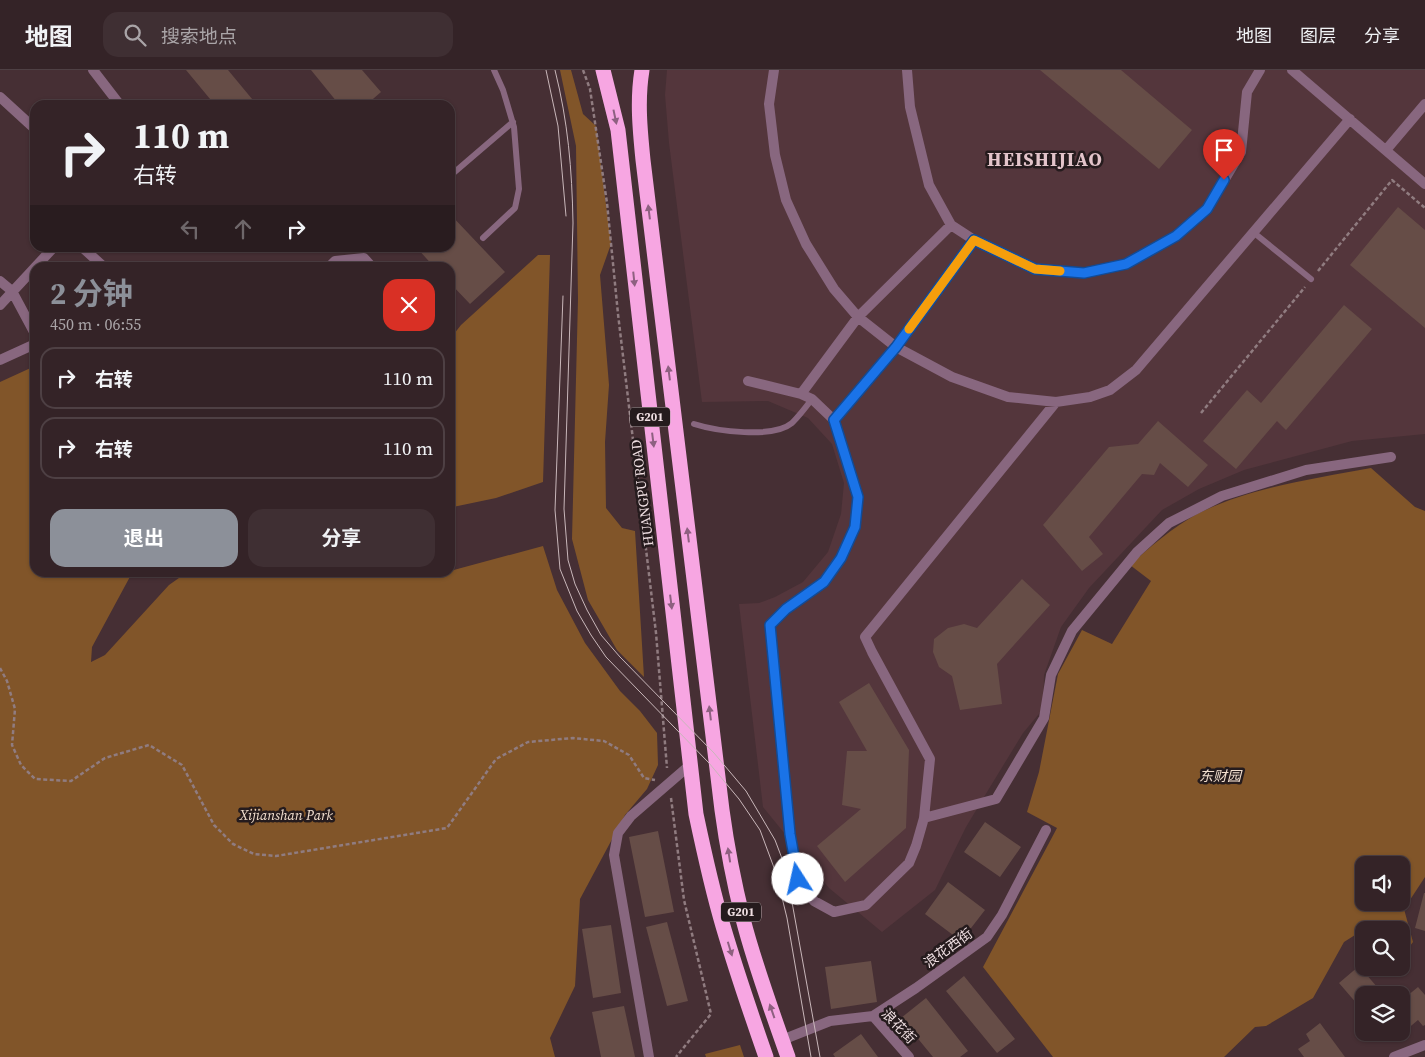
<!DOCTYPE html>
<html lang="zh">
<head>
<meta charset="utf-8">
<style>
  :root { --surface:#342327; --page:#3f2f33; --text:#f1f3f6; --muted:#a9a4a7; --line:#4e4044; --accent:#8c9099 }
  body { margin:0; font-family:"Source Serif 4","Noto Sans SC",serif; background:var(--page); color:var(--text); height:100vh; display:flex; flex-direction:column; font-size:19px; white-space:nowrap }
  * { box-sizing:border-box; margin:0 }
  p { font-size:16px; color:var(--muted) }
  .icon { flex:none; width:28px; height:28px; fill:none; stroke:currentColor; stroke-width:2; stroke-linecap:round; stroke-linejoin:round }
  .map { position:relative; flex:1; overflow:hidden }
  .details { position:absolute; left:30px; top:192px; width:425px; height:315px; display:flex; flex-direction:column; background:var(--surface); border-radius:15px; box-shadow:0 1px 4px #0004,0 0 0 1px var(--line) }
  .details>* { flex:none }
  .guide { position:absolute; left:30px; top:30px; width:425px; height:152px; border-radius:15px; box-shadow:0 1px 4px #0004,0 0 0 1px var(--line); background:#342327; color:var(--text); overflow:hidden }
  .fabs { position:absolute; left:1355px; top:786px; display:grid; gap:10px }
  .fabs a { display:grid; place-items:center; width:55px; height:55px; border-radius:10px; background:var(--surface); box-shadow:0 1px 4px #0004,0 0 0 1px var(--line); font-size:25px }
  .pin { position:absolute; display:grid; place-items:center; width:42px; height:42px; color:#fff; margin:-51px -21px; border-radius:50% 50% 50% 0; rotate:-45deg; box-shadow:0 0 5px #0007 }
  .pin .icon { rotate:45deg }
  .me { position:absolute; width:55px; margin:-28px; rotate:350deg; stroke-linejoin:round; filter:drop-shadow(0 0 4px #0008) }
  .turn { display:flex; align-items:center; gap:18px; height:105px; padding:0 20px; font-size:22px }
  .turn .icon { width:65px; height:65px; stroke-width:2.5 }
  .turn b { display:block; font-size:35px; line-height:42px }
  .lanes { display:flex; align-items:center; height:48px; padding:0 20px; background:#0003; justify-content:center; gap:25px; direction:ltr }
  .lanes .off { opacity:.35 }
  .round { display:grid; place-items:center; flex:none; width:52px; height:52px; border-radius:15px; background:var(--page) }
  .overview { display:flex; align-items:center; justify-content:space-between; height:85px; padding:0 20px }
  h1 { font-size:30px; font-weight:700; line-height:38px; color:var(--accent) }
  .action { display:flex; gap:10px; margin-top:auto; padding:10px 20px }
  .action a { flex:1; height:58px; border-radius:15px; background:var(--accent); color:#fff; font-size:20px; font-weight:700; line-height:58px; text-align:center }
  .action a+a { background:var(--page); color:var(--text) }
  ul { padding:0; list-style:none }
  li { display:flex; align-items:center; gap:15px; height:62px; margin:0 10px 8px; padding:0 10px; border:2px solid var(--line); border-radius:15px }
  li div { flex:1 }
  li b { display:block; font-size:19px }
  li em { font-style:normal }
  header { display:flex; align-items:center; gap:30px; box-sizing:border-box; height:70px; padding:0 25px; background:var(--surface); border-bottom:1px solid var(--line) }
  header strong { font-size:24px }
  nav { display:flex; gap:28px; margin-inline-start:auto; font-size:18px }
  .search { width:350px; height:45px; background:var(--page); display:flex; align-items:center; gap:12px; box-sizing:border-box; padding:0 18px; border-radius:15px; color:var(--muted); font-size:19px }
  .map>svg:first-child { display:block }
  .built { fill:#54363c }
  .green { fill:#815529; fill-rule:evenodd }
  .building { fill:#664d47 }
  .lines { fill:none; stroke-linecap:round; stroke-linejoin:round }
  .path { stroke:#907c80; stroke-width:2.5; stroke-dasharray:4 2.5; stroke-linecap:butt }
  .lane { stroke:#88677f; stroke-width:6 }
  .street { stroke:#88677f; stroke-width:10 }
  .highway { stroke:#f7a6e2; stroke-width:15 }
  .tram { stroke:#c9b7ba; stroke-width:1 }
  .oneway { fill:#8e6080 }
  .route-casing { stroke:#114b97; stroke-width:12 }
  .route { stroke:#1a73e8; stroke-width:9 }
  .slow { stroke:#f59e0b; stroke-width:9 }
  .labels { text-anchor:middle; stroke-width:5; stroke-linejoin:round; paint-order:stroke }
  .shield { fill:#251b1d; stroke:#b2a4a6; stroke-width:1 }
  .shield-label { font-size:12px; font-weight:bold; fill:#eedee1 }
  .street-label { font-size:14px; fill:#eedee1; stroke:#251b1d }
  .park-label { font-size:14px; font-style:italic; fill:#f2dfcf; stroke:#251b1d }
  .district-label { font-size:19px; font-weight:bold; letter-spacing:1px; fill:#e3c4ca; stroke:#251b1d }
</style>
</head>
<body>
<header>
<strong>地图</strong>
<div class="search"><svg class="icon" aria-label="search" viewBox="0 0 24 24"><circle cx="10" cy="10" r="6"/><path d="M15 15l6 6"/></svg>搜索地点</div>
<nav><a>地图</a><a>图层</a><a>分享</a></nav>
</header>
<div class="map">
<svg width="1425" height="987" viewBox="0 0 1425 987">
  <rect width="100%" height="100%" fill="#462f34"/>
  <!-- built -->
  <path class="built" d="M667 0H1425V364L1352 371 1244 400 1199 419 1162 440 1089 518 1061 557 1044 605 1043 639 1023 663 987 722 966 757 935 820 882 862 829 818 763 737 739 534 759 533 775 527 803 512 828 482 841 444 844 413 832 374 808 348 768 331 702 332 669 73 665 25Z"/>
  <!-- green -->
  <path class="green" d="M560 0H571L583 44 596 56 611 174 600 205 609 315 605 372 606 438 622 458 635 461 644 607 617 580 588 530 572 469 578 229 576 76Z
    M538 185H550L543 412 496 428 453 437 450 435V269L461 255Z
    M35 296V502L132 503 92 577 91 592 105 585 169 515 186 503 425 502 427 507 450 502V501L543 476 557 520 585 573 620 621 640 641 657 663 658 695 647 719 625 745 580 829 575 916 550 968 555 987H0V312Z
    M1371 398 1415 437 1425 441V807L1404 839 1413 872 1404 884 1401 879V860H1391L1374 853 1344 872 1313 928 1266 956 1255 957 1224 987H1053L983 897 1057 758 1027 742 1039 702 1058 604 1082 560 1112 574 1151 511 1130 495C1151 476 1172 458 1197 444 1251 417 1313 409 1371 398ZM1364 795H1401V832H1364Z
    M740 975 744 987H706L705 984Z"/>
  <!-- building -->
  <path class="building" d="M186 0H228L257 35H215Z
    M311 0H362L381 22 366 35H334L337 32Z
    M1040 0H1121L1192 60 1159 99Z
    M1398 137 1425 160V258L1350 195Z
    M450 144 505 202 470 234 450 213V198H435L417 178H450Z
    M1344 235 1372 259 1286 360 1277 351 1236 399 1203 371 1247 320 1261 333Z
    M1158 351 1208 395 1188 417 1160 393 1154 405 1142 404 1089 467 1103 484 1082 501 1043 455 1109 377 1138 374Z
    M1022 509 1050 535 997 594 1002 634 960 640 952 606 939 597 933 582 934 569 948 558 964 554 977 558Z
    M869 613 909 680 906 758 845 812 817 776 861 739 842 735 847 681H867L839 632Z
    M985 752 1021 777 1000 807 964 782Z
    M658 761 674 842 645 847 629 767Z
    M948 812 985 840 961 871 925 844Z
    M1424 823H1425V861L1415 858Z
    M667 852 688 931 667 936 646 857Z
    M611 855 621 923 593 928 582 859Z
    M871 891 877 932 831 939 825 897Z
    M1359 896 1384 925H1364V942L1339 913Z
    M964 906 1015 969 997 983 946 921Z
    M1418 917 1425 925V955L1423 956 1418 950 1394 970 1391 967 1388 970 1381 962H1401V931Z
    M926 928 968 981 960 987H933L901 948Z
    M624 936 635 987H601L592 942Z
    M1320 953 1345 987H1304L1298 979 1310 971 1306 964Z
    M861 964 878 987H835L833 984Z"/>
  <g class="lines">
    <!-- path -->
    <path class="path" d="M583 0 590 19 607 133 618 244 656 563 667 698
      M1318 201 1392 110 1425 138
      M1201 343 1305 217
      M0 598 7 611 15 639 12 675 21 695 35 709 71 711 105 688 149 675 182 695 214 755 233 774 254 784 276 786 447 758 496 689 528 672 573 668 604 671 629 685 644 708 655 710
      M671 728 684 830 711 944 676 987"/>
    <!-- lane -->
    <path class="lane" d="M450 106 513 52
      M1253 162 1311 209
      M483 168 515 138 519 119 514 57 503 20 494 0
      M694 354C716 361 773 369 792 353 799 346 806 337 812 329"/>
    <!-- street -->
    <path class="street" d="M93 0 120 35
      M774 0 769 34 775 85 786 130 806 174 834 219 858 247 896 277 952 307 1008 327 1056 332 1090 327 1110 320 1136 300 1350 49
      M907 0 910 37 929 115 951 155 974 170 1035 199 1084 203 1126 194 1176 166 1207 139 1241 82 1247 22 1260 0
      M1292 0 1425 114
      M0 27 35 59
      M1386 80 1425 34
      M974 170 896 277 834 350 858 427 855 457 841 488 824 512 786 539 770 555 790 764 798 809 814 831 834 842 866 835 909 793 916 776 924 748 930 689 872 582 865 567 1056 332
      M83 178 105 198
      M219 198 221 196 243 198
      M328 198 335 191 364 188 373 198
      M0 211 12 221 35 264
      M0 235 53 178
      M0 290 35 274
      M748 311 801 324 858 247 951 155
      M801 324 812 329 834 350
      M924 748 996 729 1044 648 1051 605 1072 561 1137 482 1169 453 1222 426 1306 400 1391 387
      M873 946 909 987
      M782 970 830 951 873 946 916 918 987 867 1002 845 1046 760
      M649 987 614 785 618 763 631 746 690 695
      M1394 987 1425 975"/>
    <!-- highway -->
    <path class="highway" d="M603 0 618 60 696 744C704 782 712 819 723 856 736 900 751 944 766 987
      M642 0C637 30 640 60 643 90L722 740C727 777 734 813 743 849 755 896 772 941 788 987"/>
    <!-- tram -->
    <path class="tram" d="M546 0 558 56 566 146
      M555 0C568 52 572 99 573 153L564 439 568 490 575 514 587 540 601 565 620 587 714 683 746 721 775 770 786 799 820 987
      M563 226 555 440 560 499 577 541 591 565 606 587 709 693 739 729 760 760 776 803 787 848 811 987"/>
  </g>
  <!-- one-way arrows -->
  <defs><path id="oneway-solid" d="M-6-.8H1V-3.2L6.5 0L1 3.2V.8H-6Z" transform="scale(1.25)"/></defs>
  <g class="oneway">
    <use href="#oneway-solid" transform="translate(615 47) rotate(78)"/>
    <use href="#oneway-solid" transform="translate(649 142) rotate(-97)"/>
    <use href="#oneway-solid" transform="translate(634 209) rotate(84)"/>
    <use href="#oneway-solid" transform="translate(669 303) rotate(-97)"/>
    <use href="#oneway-solid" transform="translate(653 370) rotate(83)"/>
    <use href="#oneway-solid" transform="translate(688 465) rotate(-97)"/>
    <use href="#oneway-solid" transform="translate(671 532) rotate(83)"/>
    <use href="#oneway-solid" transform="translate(710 643) rotate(-97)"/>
    <use href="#oneway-solid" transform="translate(729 785) rotate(-99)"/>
    <use href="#oneway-solid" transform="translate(730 879) rotate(73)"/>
    <use href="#oneway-solid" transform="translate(772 941) rotate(-109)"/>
  </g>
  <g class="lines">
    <defs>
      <path id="route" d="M798 809 790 764 770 555 786 539 824 512 841 488 855 457 858 427 834 350 896 277 974 170 1035 199 1084 203 1126 194 1176 166 1207 139 1224 110"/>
    </defs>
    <!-- route casing -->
    <use href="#route" class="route-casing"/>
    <!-- route -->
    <use href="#route" class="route"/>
    <!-- slow -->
    <path class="slow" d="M909 259 974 170 1035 199 1060 201"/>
  </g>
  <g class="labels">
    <!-- shield labels -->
    <g class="shield">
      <rect x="630" y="337.5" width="40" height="19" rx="4"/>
      <rect x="721" y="832.5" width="40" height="19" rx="4"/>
    </g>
    <g class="shield-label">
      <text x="650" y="351">G201</text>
      <text x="741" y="846">G201</text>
    </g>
    <!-- street labels -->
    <g class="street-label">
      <text transform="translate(642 423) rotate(-97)" y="5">HUANGPU ROAD</text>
      <text transform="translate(948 878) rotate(-36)" y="5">浪花西街</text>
      <text transform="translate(899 956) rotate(46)" y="5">浪花街</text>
    </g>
    <!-- park labels -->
    <g class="park-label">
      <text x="1220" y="711">东财园</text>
      <text x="286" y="750">Xijianshan Park</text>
    </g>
    <!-- district labels -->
    <g class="district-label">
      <text x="1045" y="96">HEISHIJIAO</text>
    </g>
  </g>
</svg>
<div class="fabs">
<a><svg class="icon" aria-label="sound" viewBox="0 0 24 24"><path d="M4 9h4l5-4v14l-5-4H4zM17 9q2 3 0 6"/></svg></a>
<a><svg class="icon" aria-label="search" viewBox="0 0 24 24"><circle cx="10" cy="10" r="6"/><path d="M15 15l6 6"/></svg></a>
<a><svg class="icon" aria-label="layers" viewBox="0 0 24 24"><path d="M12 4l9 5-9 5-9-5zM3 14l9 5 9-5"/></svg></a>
</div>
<div class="pin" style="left:1224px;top:110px;background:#d93025"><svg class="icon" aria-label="arrive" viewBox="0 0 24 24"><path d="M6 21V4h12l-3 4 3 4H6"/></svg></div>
<svg class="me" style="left:798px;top:809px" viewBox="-20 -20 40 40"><circle r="19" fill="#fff"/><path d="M0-13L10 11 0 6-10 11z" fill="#1a73e8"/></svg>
<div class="guide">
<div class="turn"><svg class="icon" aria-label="right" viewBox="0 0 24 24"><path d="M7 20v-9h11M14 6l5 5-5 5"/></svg><div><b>110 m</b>右转</div></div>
<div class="lanes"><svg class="icon off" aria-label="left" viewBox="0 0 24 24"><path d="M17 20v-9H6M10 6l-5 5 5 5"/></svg><svg class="icon off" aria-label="ahead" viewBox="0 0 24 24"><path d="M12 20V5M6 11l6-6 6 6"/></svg><svg class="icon" aria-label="right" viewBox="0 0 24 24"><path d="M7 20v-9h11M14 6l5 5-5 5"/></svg></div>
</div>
<section class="details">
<div class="overview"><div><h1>2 分钟</h1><p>450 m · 06:55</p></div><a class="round" style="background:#d93025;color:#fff"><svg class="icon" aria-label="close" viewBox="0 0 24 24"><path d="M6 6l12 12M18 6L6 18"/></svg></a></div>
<ul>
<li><svg class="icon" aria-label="right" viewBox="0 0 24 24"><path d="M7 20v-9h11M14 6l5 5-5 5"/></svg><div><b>右转</b></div><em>110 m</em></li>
<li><svg class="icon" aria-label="right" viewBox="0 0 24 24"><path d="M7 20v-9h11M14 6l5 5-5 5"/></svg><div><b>右转</b></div><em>110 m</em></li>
</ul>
<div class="action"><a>退出</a><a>分享</a></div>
</section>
</div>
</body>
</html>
